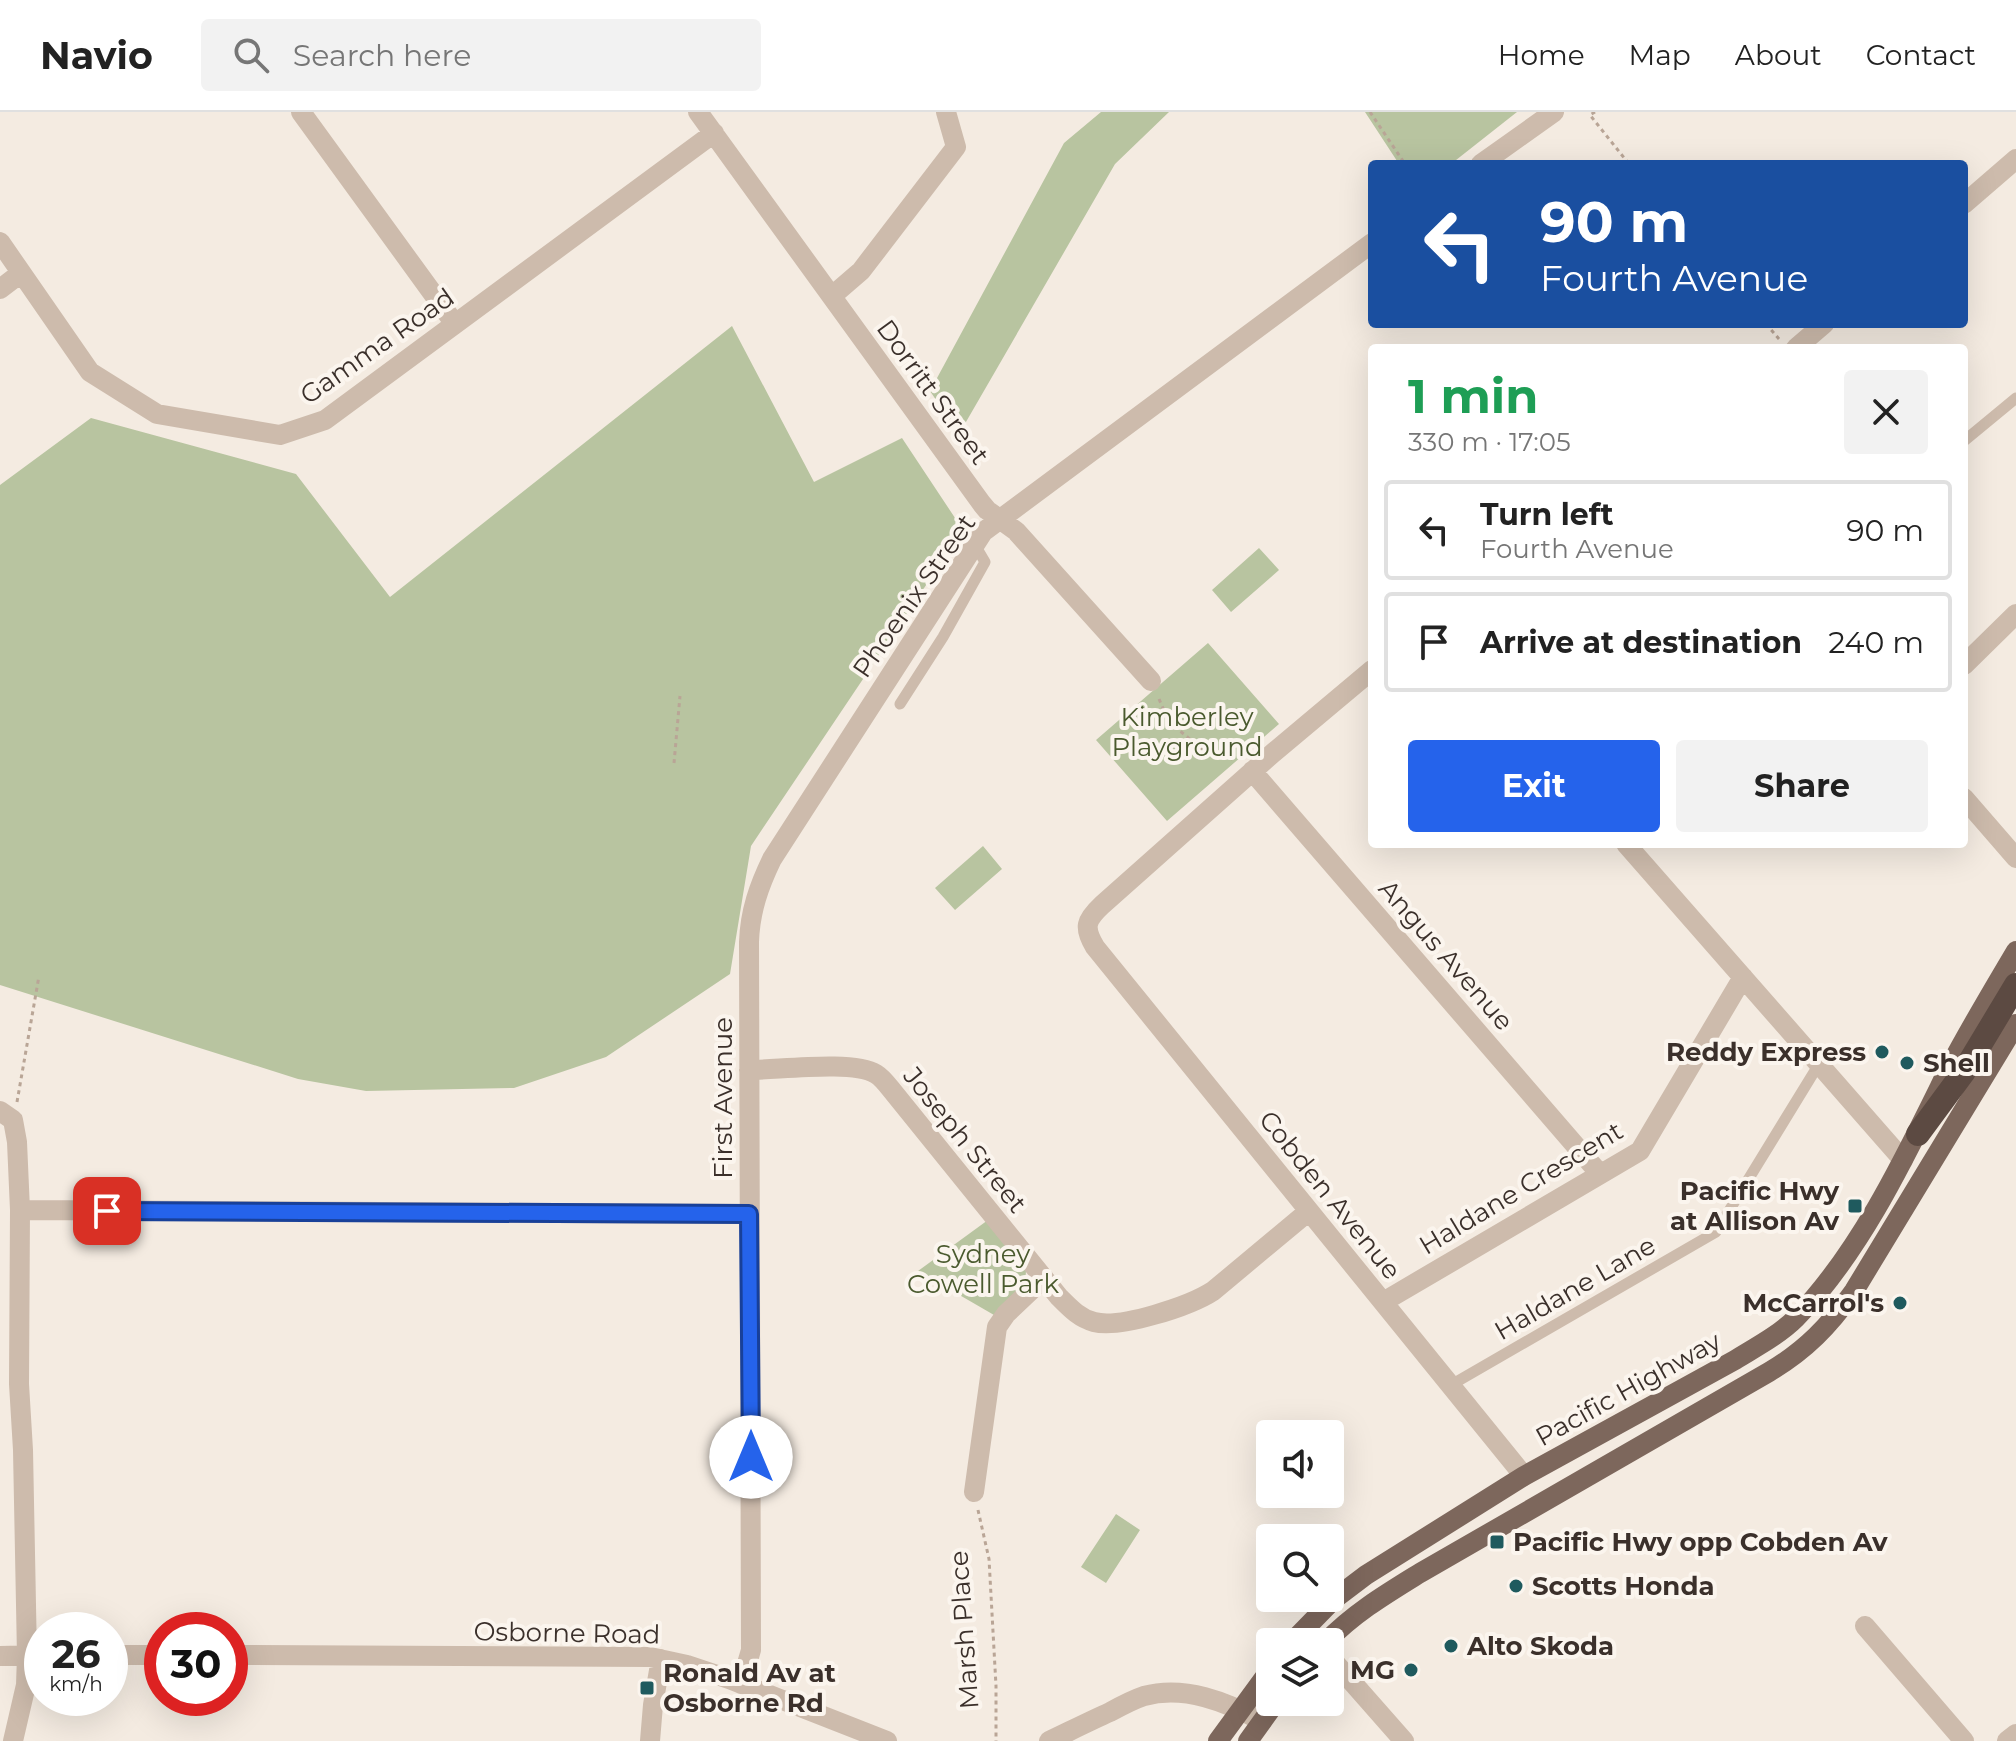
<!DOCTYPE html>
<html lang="en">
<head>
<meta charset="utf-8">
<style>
  :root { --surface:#fff; --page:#f2f2f2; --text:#222; --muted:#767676; --line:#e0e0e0; --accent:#2563eb }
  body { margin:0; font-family:Montserrat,sans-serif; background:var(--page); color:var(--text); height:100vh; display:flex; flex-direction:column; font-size:30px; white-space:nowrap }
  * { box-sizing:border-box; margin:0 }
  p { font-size:26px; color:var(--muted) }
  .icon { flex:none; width:44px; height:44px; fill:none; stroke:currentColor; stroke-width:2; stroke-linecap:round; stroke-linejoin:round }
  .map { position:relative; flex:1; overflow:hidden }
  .drawer { position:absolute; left:1368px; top:232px; width:600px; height:504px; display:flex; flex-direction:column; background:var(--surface); border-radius:8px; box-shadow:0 8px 32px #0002 }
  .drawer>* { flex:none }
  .banner { position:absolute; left:1368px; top:48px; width:600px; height:168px; border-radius:8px; box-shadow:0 8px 32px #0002; background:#1a4fa0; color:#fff; overflow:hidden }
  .tools { position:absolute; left:1256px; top:1308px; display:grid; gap:16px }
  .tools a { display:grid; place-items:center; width:88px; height:88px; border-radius:8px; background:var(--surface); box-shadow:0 8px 32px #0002; font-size:40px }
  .speed { position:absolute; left:24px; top:1500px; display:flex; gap:16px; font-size:40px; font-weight:700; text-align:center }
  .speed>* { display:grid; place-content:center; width:104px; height:104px; border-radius:50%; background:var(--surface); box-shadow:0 8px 32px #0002; line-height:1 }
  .speed small { font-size:20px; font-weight:400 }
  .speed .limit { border:12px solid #d22; background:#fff; color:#111 }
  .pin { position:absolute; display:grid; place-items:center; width:68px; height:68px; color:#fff; margin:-34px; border-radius:16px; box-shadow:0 4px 12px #0006 }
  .me { position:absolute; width:88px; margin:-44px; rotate:0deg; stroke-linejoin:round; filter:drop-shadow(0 0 6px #0008) }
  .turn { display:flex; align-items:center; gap:28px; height:168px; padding:0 40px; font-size:36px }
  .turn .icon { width:104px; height:104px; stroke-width:2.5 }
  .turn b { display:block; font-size:56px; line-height:68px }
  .round { display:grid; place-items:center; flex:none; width:84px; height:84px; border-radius:8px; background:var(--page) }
  .headline { display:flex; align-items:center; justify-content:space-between; height:136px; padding:0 40px }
  h1 { font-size:48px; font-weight:700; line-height:60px; color:#1e9e55 }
  .button { display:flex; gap:16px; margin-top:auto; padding:16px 40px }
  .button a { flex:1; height:92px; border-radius:8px; background:var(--accent); color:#fff; font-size:32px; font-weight:700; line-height:92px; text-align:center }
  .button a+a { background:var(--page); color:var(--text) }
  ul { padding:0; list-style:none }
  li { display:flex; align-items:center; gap:24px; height:100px; margin:0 16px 12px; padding:0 24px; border:4px solid var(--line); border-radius:8px }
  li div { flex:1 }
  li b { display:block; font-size:30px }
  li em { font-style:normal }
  header { display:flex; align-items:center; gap:48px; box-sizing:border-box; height:112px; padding:0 40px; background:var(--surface); border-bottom:2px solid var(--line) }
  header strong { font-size:38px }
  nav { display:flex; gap:44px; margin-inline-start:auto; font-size:28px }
  .search { width:560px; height:72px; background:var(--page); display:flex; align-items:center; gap:20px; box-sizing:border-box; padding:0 28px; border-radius:8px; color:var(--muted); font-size:30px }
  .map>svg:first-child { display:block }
  .green { fill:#b8c4a0 }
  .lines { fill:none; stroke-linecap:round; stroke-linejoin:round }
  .path { stroke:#b9a596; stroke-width:3; stroke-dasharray:4 4; stroke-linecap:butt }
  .service { stroke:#cdbbac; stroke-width:11 }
  .minor { stroke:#cdbbac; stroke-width:20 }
  .primary { stroke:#7d675c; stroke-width:20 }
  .motorway { stroke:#5c4a42; stroke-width:24 }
  .route-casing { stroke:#184099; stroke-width:20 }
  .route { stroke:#2563eb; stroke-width:14 }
  .poi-dot { fill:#1f5a5e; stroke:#fbf5ee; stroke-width:3 }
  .labels { text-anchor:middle; stroke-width:8; stroke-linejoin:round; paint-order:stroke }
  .street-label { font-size:26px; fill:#3b302b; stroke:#fbf5ee }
  .park-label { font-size:26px; fill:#4a5a2e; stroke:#fbf5ee }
  .poi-label { font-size:26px; font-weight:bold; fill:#3b302b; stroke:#fbf5ee; text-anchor:start }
</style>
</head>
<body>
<header>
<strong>Navio</strong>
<div class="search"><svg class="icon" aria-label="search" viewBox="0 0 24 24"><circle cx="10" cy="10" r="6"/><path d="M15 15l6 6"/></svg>Search here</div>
<nav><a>Home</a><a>Map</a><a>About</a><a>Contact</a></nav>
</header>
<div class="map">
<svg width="2016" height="1629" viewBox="0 0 2016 1629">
  <rect width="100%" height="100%" fill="#f4ebe1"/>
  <!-- green -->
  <path class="green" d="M1101 0H1169L1115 52 959 322 930 279 1064 31Z
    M1365 0H1517L1451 52H1399Z
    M732 214 814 370 902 326 963 418 751 734 730 862 606 945 514 976 366 979 298 967 0 873V373L91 306 296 362 390 485Z
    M1259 436 1279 458 1231 500 1212 478Z
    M1208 531 1279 612 1167 709 1096 628Z
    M983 734 1002 757 955 798 935 776Z
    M988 1108 1026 1159C1026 1177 1006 1191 994 1203L918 1159Z
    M1116 1402 1140 1418 1106 1471 1081 1455Z"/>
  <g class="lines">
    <!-- path -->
    <path class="path" d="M1370 0 1405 52
      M1595 0 1590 3 1629 52
      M1766 212 1779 227
      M1159 587 1169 610 1202 637 1227 644 1236 649
      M674 651 680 584
      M17 990 39 864
      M978 1398 989 1447 996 1574V1629"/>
    <!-- service -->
    <path class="service" d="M1964 329 2016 286
      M900 592 943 525 985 450 975 433
      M1451 1273 1716 1120 1819 952"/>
    <!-- minor -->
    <path class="minor" d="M301 0 455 212
      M698 0 982 392 987 398 1016 419 1151 569
      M1481 52 1554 0
      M1964 92 2016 47
      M0 130 90 260 157 302 280 323 325 308 714 21
      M0 177 21 161
      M832 184 861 159 956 35 946 0
      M1796 236 1824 212
      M1964 553 2016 502
      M1372 558 1273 641 1102 793C1086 808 1083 815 1095 835L1524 1364
      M1252 659 1600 1062
      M1964 686 2016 746
      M1626 732 1903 1048
      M749 958C779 958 853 948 876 962 881 965 886 971 890 976L1059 1185C1070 1196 1079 1206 1094 1210 1120 1217 1190 1194 1213 1179L1309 1099
      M0 999 13 1008 17 1030 20 1098 19 1272 23 1338 27 1544 26 1573 13 1629
      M20 1098 749 1102
      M1383 1190 1640 1039 1743 865
      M974 1380 997 1215 1006 1202 1044 1166
      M1865 1514 1964 1629
      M110 1543H162
      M230 1543 650 1545 687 1553 729 1567 887 1629
      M0 1544 42 1543
      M1330 1545 1404 1629
      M741 1572 751 1538 749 830C750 799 759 774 772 747L983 420 1372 131
      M650 1629 653 1593 661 1547
      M1049 1629C1070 1619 1090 1609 1110 1600 1121 1594 1132 1588 1144 1584 1185 1573 1226 1590 1262 1609
      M2007 1629 2016 1622"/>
    <!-- primary -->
    <path class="primary" d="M1292 1530 1333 1488 1366 1463 1524 1364 1735 1248C1756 1235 1779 1223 1796 1206 1862 1138 1907 1041 1949 956 1970 916 1993 878 2016 839
      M1326 1530C1354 1501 1386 1482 1420 1461L1769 1260C1806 1238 1829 1214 1854 1179L2016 912
      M1218 1629 1270 1558
      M1248 1629 1276 1590"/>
    <!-- motorway -->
    <path class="motorway" d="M1918 1022 1963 961 2016 873"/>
  </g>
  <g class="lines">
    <defs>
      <path id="route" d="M107 1099 749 1102 751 1345"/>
    </defs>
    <!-- route casing -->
    <use href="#route" class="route-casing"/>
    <!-- route -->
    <use href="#route" class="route"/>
  </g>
  <!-- markers -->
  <g class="poi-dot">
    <circle cx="1882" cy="940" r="8"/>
    <circle cx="1907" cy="951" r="8"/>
    <rect x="1847" y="1086" width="16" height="16" rx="4"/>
    <circle cx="1900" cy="1191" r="8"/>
    <rect x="1489" y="1422" width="16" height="16" rx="4"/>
    <circle cx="1516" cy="1474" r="8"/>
    <circle cx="1451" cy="1534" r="8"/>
    <circle cx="1411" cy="1558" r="8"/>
    <rect x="639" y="1568" width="16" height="16" rx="4"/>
  </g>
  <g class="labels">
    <!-- street labels -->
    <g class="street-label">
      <text transform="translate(377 234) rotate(-35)" y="9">Gamma Road</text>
      <text transform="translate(933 280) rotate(54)" y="9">Dorritt Street</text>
      <text transform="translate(914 484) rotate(-55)" y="9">Phoenix Street</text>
      <text transform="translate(1446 843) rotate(49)" y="9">Angus Avenue</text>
      <text transform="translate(723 986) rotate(-90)" y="9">First Avenue</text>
      <text transform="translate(965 1028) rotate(51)" y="9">Joseph Street</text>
      <text transform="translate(1521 1076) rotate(-31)" y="9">Haldane Crescent</text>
      <text transform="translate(1330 1083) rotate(51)" y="9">Cobden Avenue</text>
      <text transform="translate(1575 1176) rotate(-30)" y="9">Haldane Lane</text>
      <text transform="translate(1628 1277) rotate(-29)" y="9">Pacific Highway</text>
      <text transform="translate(964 1518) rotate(-94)" y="9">Marsh Place</text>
      <text transform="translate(567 1521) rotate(1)" y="9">Osborne Road</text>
    </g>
    <!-- park labels -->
    <g class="park-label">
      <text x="1187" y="614">Kimberley<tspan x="1187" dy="30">Playground</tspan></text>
      <text x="983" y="1151">Sydney<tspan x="983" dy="30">Cowell Park</tspan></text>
    </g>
    <!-- poi labels -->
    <g class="poi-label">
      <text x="1866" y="949" text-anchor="end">Reddy Express</text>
      <text x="1923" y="960">Shell</text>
      <text x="1839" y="1088" text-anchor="end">Pacific Hwy<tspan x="1839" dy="30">at Allison Av</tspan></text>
      <text x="1884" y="1200" text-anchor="end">McCarrol's</text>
      <text x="1513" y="1439">Pacific Hwy opp Cobden Av</text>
      <text x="1532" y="1483">Scotts Honda</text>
      <text x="1467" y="1543">Alto Skoda</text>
      <text x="1395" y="1567" text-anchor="end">MG</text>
      <text x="663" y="1570">Ronald Av at<tspan x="663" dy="30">Osborne Rd</tspan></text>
    </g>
  </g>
</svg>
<div class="tools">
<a><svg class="icon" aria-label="sound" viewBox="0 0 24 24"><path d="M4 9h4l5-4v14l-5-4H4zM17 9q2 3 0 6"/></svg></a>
<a><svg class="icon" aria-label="search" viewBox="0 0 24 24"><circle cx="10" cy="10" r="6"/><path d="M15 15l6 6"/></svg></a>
<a><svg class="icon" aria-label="layers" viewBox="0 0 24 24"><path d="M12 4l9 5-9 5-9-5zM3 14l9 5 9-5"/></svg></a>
</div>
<div class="speed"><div>26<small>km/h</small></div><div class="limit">30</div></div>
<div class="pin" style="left:107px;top:1099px;background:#d93025"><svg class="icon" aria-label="arrive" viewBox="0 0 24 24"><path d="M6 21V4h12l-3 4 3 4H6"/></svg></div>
<svg class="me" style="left:751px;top:1345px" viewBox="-20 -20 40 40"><circle r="19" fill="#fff"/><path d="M0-13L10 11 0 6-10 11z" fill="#2563eb"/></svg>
<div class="banner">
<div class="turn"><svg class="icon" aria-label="left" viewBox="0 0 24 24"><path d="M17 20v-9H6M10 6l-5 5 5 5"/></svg><div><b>90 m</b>Fourth Avenue</div></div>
</div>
<section class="drawer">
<div class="headline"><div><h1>1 min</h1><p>330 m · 17:05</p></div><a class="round"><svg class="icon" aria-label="close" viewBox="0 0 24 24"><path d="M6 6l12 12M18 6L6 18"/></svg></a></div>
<ul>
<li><svg class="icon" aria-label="left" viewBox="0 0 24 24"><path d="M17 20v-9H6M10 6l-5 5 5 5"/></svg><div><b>Turn left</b><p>Fourth Avenue</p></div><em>90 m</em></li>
<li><svg class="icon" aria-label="arrive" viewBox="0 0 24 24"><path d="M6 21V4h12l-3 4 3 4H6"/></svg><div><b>Arrive at destination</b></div><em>240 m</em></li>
</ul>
<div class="button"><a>Exit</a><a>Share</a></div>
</section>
</div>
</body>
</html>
